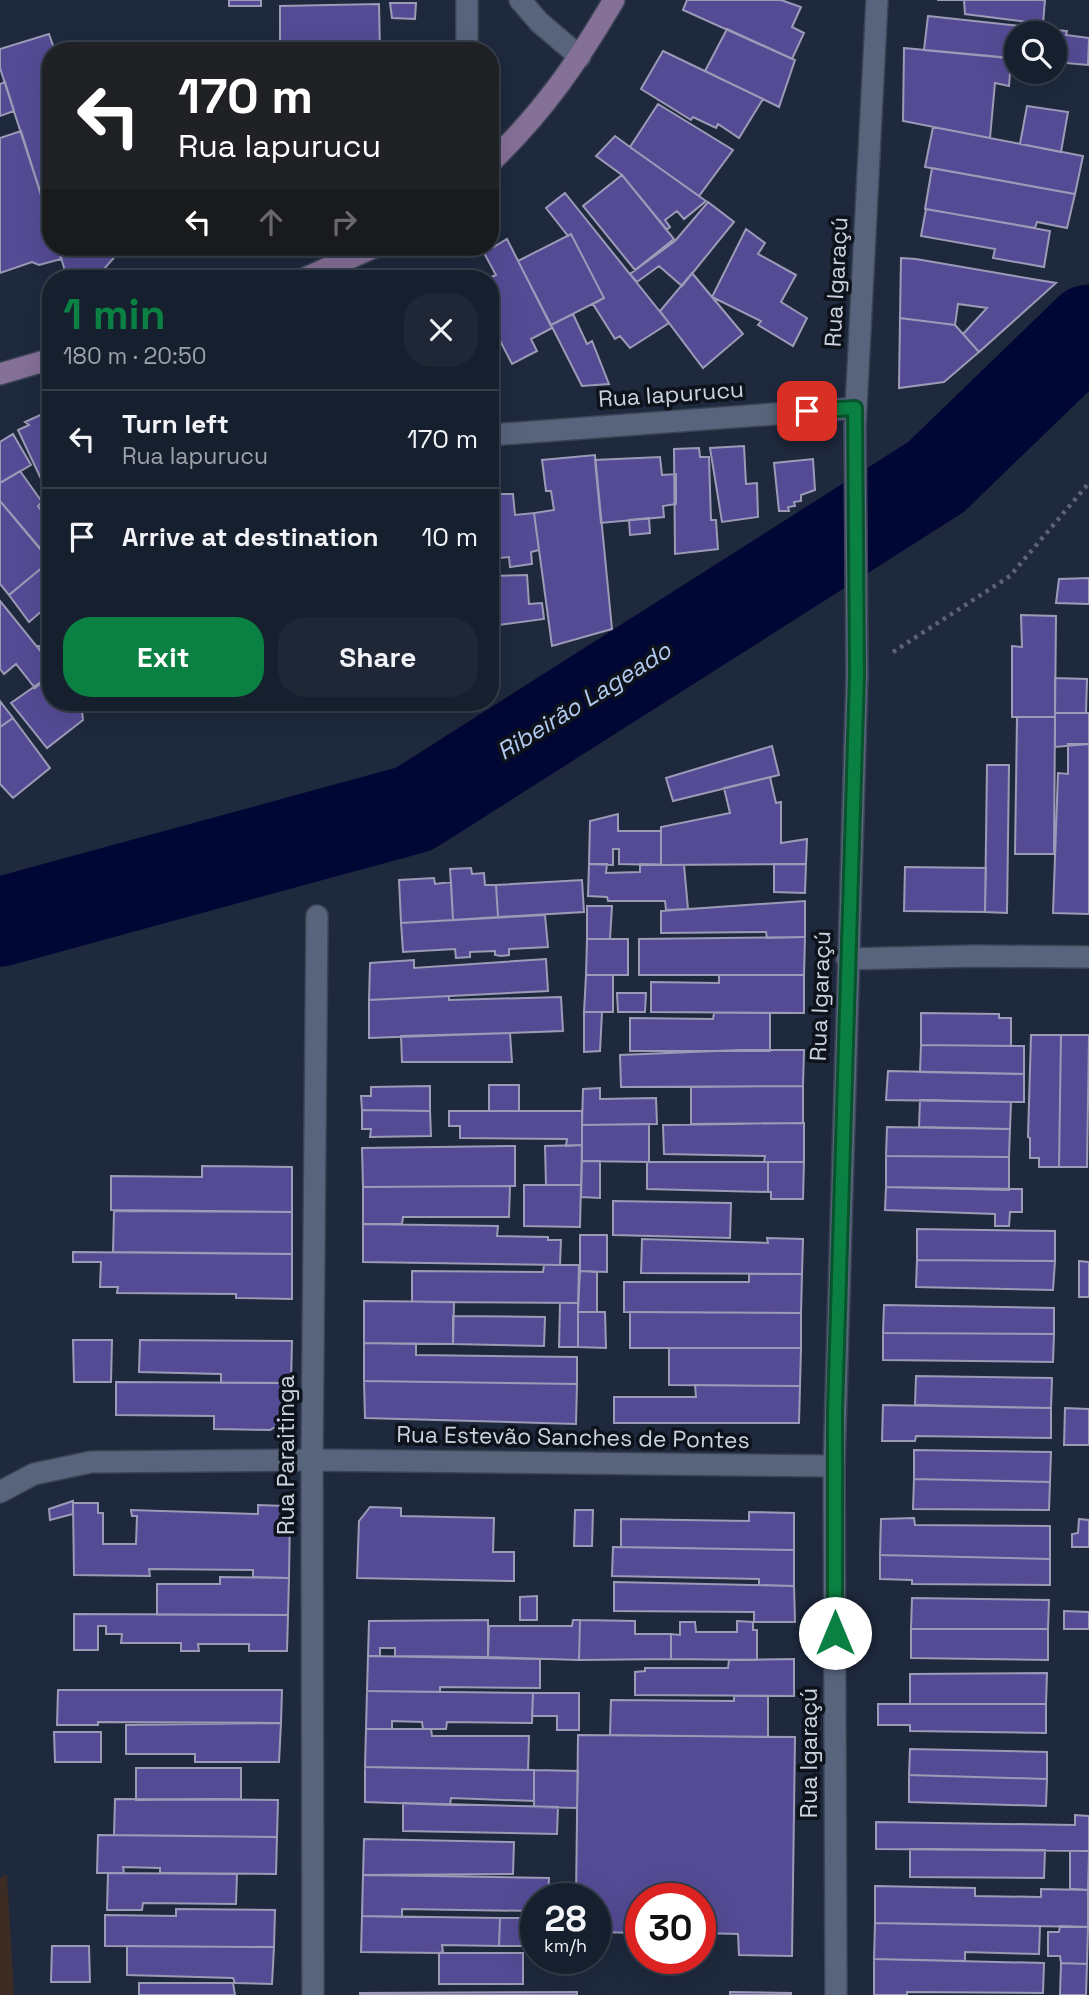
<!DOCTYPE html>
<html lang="en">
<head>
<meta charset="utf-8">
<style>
  :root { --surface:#161f2e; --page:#1f2736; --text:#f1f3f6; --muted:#9ea2aa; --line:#353d4a; --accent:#0b8043 }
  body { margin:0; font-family:"Space Grotesk",sans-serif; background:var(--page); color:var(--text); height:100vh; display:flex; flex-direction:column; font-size:26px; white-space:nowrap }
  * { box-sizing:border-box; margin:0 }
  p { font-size:23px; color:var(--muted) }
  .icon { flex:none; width:38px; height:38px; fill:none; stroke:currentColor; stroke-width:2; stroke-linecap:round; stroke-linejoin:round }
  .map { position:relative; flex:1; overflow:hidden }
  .side { position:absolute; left:42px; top:270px; width:457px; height:441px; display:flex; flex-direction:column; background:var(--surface); border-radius:28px; box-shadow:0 7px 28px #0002,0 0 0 2px var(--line) }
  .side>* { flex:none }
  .banner { position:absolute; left:42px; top:42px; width:457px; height:214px; border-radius:28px; box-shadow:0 7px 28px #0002,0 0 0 2px var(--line); background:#202124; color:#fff; overflow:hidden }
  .tools { position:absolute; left:1004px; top:21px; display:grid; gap:14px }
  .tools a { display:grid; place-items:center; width:63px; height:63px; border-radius:50%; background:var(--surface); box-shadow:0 7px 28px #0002,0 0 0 2px var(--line); font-size:35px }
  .speed { position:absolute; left:520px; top:1883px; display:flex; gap:14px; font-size:35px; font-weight:700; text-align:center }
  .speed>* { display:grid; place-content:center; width:91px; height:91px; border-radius:50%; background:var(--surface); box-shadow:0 7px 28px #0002,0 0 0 2px var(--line); line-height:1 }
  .speed small { font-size:18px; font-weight:400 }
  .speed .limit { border:10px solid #d22; background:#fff; color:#111 }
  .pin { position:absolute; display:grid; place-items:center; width:60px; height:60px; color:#fff; margin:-30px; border-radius:14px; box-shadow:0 4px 10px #0006 }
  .me { position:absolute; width:77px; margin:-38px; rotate:0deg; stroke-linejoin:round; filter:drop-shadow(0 0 5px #0008) }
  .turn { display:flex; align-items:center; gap:24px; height:147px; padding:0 21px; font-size:32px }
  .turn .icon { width:91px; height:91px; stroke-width:2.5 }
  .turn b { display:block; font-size:49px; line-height:60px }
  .lanes { display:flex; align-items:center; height:66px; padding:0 21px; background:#0003; justify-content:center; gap:35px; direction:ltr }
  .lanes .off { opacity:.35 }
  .round { display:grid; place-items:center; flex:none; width:74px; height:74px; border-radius:28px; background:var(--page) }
  .summary { display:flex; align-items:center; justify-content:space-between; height:119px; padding:0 21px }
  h1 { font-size:42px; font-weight:700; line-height:52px; color:var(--accent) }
  .cta { display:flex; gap:14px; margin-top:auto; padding:14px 21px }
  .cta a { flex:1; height:80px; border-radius:28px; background:var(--accent); color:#fff; font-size:28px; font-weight:700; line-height:80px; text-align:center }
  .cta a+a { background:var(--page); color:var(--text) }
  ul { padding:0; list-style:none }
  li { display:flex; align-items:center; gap:21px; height:98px; padding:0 21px; border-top:2px solid var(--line) }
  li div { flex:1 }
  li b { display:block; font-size:26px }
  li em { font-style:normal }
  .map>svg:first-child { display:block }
  .education { fill:#3d2c23 }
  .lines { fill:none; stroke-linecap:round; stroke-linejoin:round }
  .river { stroke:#000735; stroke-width:89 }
  .building { fill:#554b95; stroke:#9c9bb7; stroke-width:2 }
  .minor-casing { stroke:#3b4355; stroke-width:24 }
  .major-casing { stroke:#3b4355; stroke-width:24 }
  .path { stroke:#5a6476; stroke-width:4.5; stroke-dasharray:3.5 5; stroke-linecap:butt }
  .minor { stroke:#57647b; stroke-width:21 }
  .major { stroke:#857098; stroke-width:21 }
  .route-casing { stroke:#07532c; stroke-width:18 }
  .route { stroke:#0b8043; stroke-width:12 }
  .labels { text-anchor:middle; stroke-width:7; stroke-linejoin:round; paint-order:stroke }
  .street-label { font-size:23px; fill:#cbd3e0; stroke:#0d121b }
  .water-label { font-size:24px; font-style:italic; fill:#b2caef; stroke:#0d121b }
</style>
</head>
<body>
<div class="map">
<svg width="1089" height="1995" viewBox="0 0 1089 1995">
  <rect width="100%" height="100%" fill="#1e293d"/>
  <!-- education -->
  <path class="education" d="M7 1875 14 1995H0V1878Z"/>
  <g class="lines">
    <!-- river -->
    <path class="river" d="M0 922 414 809 936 477 1089 329"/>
  </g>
  <!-- building -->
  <path class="building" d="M229 0H261V6H229Z
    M687 0H781L801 7 792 27 804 33 792 59 683 10Z
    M937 0H1045L1043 24 965 14 964 0Z
    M390 3H416L415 19 392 18Z
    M379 4 380 51H338V46L280 47V6Z
    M928 16 1067 31 1066 35 1089 38 1088 65 1055 62V33H1017V59L924 50Z
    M727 29 795 60 779 107 705 71Z
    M49 34 55 51H51V226L0 68V49Z
    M904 48 1011 58 1009 86 995 83 990 138 903 121Z
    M663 51 763 99 739 138 718 124 716 128 693 117 691 120 641 89Z
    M5 82 14 111 0 116V84Z
    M658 104 733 150 699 196 630 147Z
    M1027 106 1068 112 1061 152 1020 144Z
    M933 127 1083 156 1075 194 925 167Z
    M21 131 51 226V247H58L61 259 39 265 32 262 0 273V138Z
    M615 136 630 147 706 201 684 219 677 211 665 220 670 227 667 230 622 175 596 156Z
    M932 168 1075 194 1067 228 1037 222 1035 228 925 209Z
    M622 175 674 239 635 270 583 206Z
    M565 193 669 323 630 348 620 336 615 339 593 304 604 298 571 234 568 236 546 208Z
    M708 202 734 222 682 286 659 266 637 282 630 274 675 241Z
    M926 209 1050 231 1044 267 993 258 995 249 921 236Z
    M746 229 765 243 758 254 796 275 781 302 807 318 793 346 758 325 761 321 712 297Z
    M571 234 604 298 551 325 518 261Z
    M507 239 552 328 531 339 537 351 512 364 490 321 489 278 496 275 484 253Z
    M58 247H118L119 252 97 277 67 278Z
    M901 258 916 259 1056 283 979 352 963 334 987 308 958 304 955 325 900 318Z
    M692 273 743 334 703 368 660 311Z
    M573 314 587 344 592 341 609 384 582 386 551 325Z
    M900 318 955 325 979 352 944 382 899 388Z
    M51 410V500L18 430 29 425 25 422Z
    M13 434 31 465 0 483V442Z
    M744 446 746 484 757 483 758 517 722 522 710 448Z
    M699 448 700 457H709L711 520H716L718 549 675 554 674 449Z
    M595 455 612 629 552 646 534 513 554 510 551 491H546L542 460Z
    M660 457 662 475 676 474V504L663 506 664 517 601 523 595 460Z
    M813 459 815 490 801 495V501L794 502 795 506 788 507 789 511H779L774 463Z
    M20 471 42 502 38 506 46 517 51 513V561L0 501V483Z
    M490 494H513L515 515 534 513 539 550 531 552 532 564 510 567 509 557 490 559Z
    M0 501 50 561 9 595 0 584Z
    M649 518 650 533 630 535 629 520Z
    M50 561 51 603 29 622 9 595Z
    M527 575 529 604 542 603 544 619 490 626V576Z
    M1089 578V604L1056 603 1059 579Z
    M0 601 51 664V675L35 688 16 664 4 674 0 669Z
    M48 608H51V664L37 646 49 647Z
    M1021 615 1056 616 1055 717H1012V646L1022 647Z
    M51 675V702H81L83 720 47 748 11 703Z
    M1055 678 1087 679 1086 713H1055Z
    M0 701 13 718 0 727Z
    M1055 713H1089V744L1055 747Z
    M1017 717H1055L1054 854H1015Z
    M13 718 50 768 13 798 0 784V727Z
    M1068 744H1089V914L1053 913 1058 773 1068 774Z
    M772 746 779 775 673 801 666 778Z
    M987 765H1009L1007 913 985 912Z
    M770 777 776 803 781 802V843L807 839 806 864 661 865V827L730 813 724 788Z
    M618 814V831H661V865L619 864V849H613V865L589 864 590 821Z
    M589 864H607L606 873 640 872V864L684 865 688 909 666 910 665 901H608L607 897 588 896Z
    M774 864H806L805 893 774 892Z
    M905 867 986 868 985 912 904 911Z
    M471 868 472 874 484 873 485 885H496L498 917 453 920 450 869Z
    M434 878 435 884 451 882 453 920 401 923 399 880Z
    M582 880 584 912 498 917 496 885Z
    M805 901V937L767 938 766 932 661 933V911Z
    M587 906H612L610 939H587Z
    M545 915 548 947 509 949V955L501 956 495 955V951L470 952V957L456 958 455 949 403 952 401 923Z
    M805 937 804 975H639V939Z
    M587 939H628V975H586Z
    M546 959 548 991 369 1000 370 963 414 960V968Z
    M586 975H613V1012H584Z
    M719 975H804V1013L651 1012V982L719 983Z
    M617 993H646L645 1012H618Z
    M449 996V1000L561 997 563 1031 369 1038V1000Z
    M584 1012H602L600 1051 584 1052Z
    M714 1013H770V1051H630V1018L713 1019Z
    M921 1013 999 1014V1018H1011V1046L921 1045Z
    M510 1033 512 1062H402L401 1036Z
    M1031 1035H1061L1059 1167H1039V1158H1030V1138L1028 1137Z
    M1061 1035H1089L1087 1167H1059Z
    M921 1045 1024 1046V1074L920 1072Z
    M740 1050H804L803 1086 621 1087 620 1055Z
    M888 1071 1024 1074V1102L886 1100Z
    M489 1085H519V1111H489Z
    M430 1086V1111L362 1110 361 1096H371V1087Z
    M803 1086V1123L691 1124V1087Z
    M600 1088V1099L656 1098 657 1124 582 1125 583 1089Z
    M920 1100 1011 1102 1010 1129 919 1127Z
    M362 1110 430 1111 431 1136 370 1137 371 1129H362Z
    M449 1111H582V1145L566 1146 567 1139 460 1138V1126H449Z
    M804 1123V1162H764L765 1156 664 1154 663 1125Z
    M649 1124V1162L582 1161V1125Z
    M887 1127 1010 1129 1009 1157 886 1156Z
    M582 1145 581 1185H546L545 1146Z
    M515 1146V1186L363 1187 362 1148Z
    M886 1156 1009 1157V1190L886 1187Z
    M582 1161H600V1198L581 1197Z
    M647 1162H768V1192L647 1189Z
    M768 1162H804L803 1199H771V1192H768Z
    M202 1166 292 1167V1212L111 1210V1176L202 1177Z
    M524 1185H581L580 1227 524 1226Z
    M510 1186 509 1217H403L402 1224H363V1187Z
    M886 1187 1022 1189V1212H1010L1009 1226H995V1214L885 1210Z
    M613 1201 731 1203 730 1238 613 1235Z
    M114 1211 292 1212V1254L113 1252Z
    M363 1224 498 1226 497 1236 548 1237V1240H561L560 1265 363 1262Z
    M917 1229 1055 1231V1261L917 1260Z
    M580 1235H607V1272L580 1271Z
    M767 1238 803 1239 802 1274 641 1273 642 1239 768 1243Z
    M73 1252 292 1254V1299L236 1298V1294L117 1293 118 1287H100L101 1262H73Z
    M917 1260 1055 1261 1053 1290 916 1287Z
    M1079 1261 1089 1262V1297H1079Z
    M544 1265H579L578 1303 412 1302V1271L543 1272Z
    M580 1271 597 1272V1312H578Z
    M749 1274H802L801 1313 624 1312V1282H749Z
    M364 1301 454 1302 453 1344 364 1343Z
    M560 1303H578V1347H559Z
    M884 1305 1054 1308V1334L883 1333Z
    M578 1312H605L606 1348 578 1347Z
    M630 1312 801 1313V1348H630Z
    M453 1316 545 1317 544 1346 453 1344Z
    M883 1333 1054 1334 1053 1362 883 1360Z
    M73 1340H112L111 1382H74Z
    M140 1340 292 1341 291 1383H221V1374L139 1372Z
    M364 1343 416 1344V1355L577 1357V1384L364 1381Z
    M669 1348H801L800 1386 669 1385Z
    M916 1376 1052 1378 1051 1408 915 1405Z
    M364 1381 577 1384 576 1424 365 1418Z
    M116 1382 291 1383 292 1417 270 1430 214 1429V1416L116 1415Z
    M695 1385 800 1386 799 1423H614V1397H696Z
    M883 1405 1051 1408V1438L916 1436 915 1441H882Z
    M1065 1408 1089 1409V1445H1064Z
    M914 1450 1051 1452 1050 1482 914 1479Z
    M914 1479 1050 1482 1049 1510 913 1509Z
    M73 1501V1514L50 1520 49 1509Z
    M73 1503H98V1513H103V1544H136L137 1516H132L131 1510 258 1514V1505L285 1506 290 1514 289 1578 253 1577V1570L149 1569 150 1576 74 1575Z
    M370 1507 401 1508V1516L494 1518 493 1552H514V1581L357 1578 359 1521Z
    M575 1510H593L592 1546H574Z
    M749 1512 794 1513V1550L621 1547V1519L749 1521Z
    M914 1518 915 1525 1050 1526V1559L880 1555 881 1519Z
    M1079 1519 1089 1520V1547H1072V1534L1078 1533Z
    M613 1547 794 1550V1586L759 1585V1579L612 1576Z
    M880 1555 1050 1559V1585L912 1584V1580L880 1579Z
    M220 1577 289 1578 288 1615H157V1584H220Z
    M614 1582 794 1586 795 1622H754V1612L614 1611Z
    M537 1596V1620H520V1597Z
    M912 1598 1049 1600 1048 1629H911Z
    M1064 1611 1089 1612V1629H1064Z
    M74 1614 288 1615 287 1651H249V1644H198L199 1651H181V1643H121L122 1634H106V1626H98V1650H74Z
    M488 1620V1657L395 1656V1648H380V1656H368L369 1621Z
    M573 1620H580L579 1660 488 1657 489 1626H572Z
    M580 1620 635 1621V1634H671V1659L579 1660Z
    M737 1621 753 1622V1630H757V1660L671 1659V1634L680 1635V1622H695L696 1632H737Z
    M911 1629H1048V1660L911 1658Z
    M368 1656 540 1659V1688L440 1687V1692L367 1691Z
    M794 1659V1696L635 1695V1672L645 1671V1668H728L729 1660Z
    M1047 1673 1046 1704H910V1674Z
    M58 1690H282L281 1723 98 1722V1725H57Z
    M367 1691 533 1693 532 1723 447 1722 446 1729H423L422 1722 392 1721V1729H366Z
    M533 1693H579V1730H557V1716H532Z
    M734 1696H768V1737L610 1735 611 1700 734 1701Z
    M878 1704H1046V1733L910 1731V1725H878Z
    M281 1723 279 1762H195V1754H126V1725Z
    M366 1729H431L432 1736H529L528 1770 365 1767Z
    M54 1732H101V1762H55Z
    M578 1735 795 1737 792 1956 739 1955 738 1934 700 1933V1899H640V1933L595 1932V1899H576Z
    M910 1749 1047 1752V1779L909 1775Z
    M365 1767 534 1770V1801L451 1798 450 1805 365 1802Z
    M136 1768H241V1799L136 1800Z
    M534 1770 578 1771 577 1808 534 1807Z
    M909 1775 1047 1779 1046 1806 909 1802Z
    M115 1799 278 1800 277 1837 114 1835Z
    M403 1803 558 1807 557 1834 403 1831Z
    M1075 1815 1089 1816V1851L876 1849V1822L1075 1825Z
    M98 1835 277 1837 276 1874 160 1873V1868L123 1867 124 1873H97Z
    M364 1839 514 1842 513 1874 363 1875Z
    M910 1849 1045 1850 1044 1878 910 1877Z
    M1070 1851H1089L1088 1890 1070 1889Z
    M108 1873 237 1874 236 1904 143 1903 142 1910H107Z
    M363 1875 549 1878 548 1899H536L534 1911 402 1909V1917L362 1916Z
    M875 1886 975 1888V1896L1041 1897V1889L1088 1890V1927L875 1923Z
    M176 1909 275 1910 274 1947 105 1946V1915L176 1916Z
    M362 1916 500 1918 499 1946 442 1945 443 1952 439 1953 361 1952Z
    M500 1918H536V1946H499Z
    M875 1923 1040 1926 1039 1954 965 1952V1961L874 1959Z
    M1060 1926 1088 1927 1087 1964 1061 1963 1060 1956H1048V1932H1059Z
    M52 1946H89L90 1982H51Z
    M127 1946 274 1947 272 1984 235 1983 233 1978 127 1975Z
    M439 1953H523V1984H439Z
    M874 1959 1044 1963 1043 1993 907 1992V1995H874Z
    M1061 1963 1087 1964 1086 1995H1060Z
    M139 1983H233L235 1995H139Z
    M577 1992V1995H360V1993Z
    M730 1992 791 1993V1995H730Z"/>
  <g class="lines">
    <defs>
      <path id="minor" d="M467 0V51
        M520 0 539 22 580 57
        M490 435 855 408
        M847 959 974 956 1089 957
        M0 1492 34 1474 91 1462 312 1460 834 1466
        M313 1995 312 1460 317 916
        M836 1995 834 1466 857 675 855 427 877 0"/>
      <path id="major" d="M490 163C543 112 577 63 614 0
        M305 278 375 247
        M0 374 51 359"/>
    </defs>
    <!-- minor casing -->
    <use href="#minor" class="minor-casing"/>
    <!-- major casing -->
    <use href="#major" class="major-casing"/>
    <!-- path -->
    <path class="path" d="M893 652 1010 576 1089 483"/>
    <!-- minor -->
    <use href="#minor" class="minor"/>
    <!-- major -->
    <use href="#major" class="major"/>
  </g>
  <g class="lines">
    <defs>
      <path id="route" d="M807 411 855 408 857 675 835 1412V1633"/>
    </defs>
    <!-- route casing -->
    <use href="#route" class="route-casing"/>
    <!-- route -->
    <use href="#route" class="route"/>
  </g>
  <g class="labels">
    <!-- street labels -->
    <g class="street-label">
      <text transform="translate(836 282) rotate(-87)" y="8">Rua Igaraçú</text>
      <text transform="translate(671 394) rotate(-4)" y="8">Rua Iapurucu</text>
      <text transform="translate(820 996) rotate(-88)" y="8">Rua Igaraçú</text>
      <text transform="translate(573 1437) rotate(1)" y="8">Rua Estevão Sanches de Pontes</text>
      <text transform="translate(286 1455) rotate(-90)" y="8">Rua Paraitinga</text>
      <text transform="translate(809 1753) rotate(-90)" y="8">Rua Igaraçú</text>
    </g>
    <!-- water labels -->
    <g class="water-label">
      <text transform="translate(584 701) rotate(-32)" y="8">Ribeirão Lageado</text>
    </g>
  </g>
</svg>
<div class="tools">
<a><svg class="icon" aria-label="search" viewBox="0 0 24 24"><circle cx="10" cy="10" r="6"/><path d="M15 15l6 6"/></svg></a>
</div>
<div class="speed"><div>28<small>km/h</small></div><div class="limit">30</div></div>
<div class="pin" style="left:807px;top:411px;background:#d93025"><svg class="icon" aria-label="arrive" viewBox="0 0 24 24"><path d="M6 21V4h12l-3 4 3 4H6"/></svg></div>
<svg class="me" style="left:835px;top:1633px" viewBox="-20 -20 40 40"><circle r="19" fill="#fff"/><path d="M0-13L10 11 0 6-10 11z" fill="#0b8043"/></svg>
<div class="banner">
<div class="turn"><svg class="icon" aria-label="left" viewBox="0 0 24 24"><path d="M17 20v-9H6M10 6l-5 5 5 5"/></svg><div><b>170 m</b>Rua Iapurucu</div></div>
<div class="lanes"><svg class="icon" aria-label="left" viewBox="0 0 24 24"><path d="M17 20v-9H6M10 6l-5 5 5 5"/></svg><svg class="icon off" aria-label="ahead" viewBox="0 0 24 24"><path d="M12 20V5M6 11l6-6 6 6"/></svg><svg class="icon off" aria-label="right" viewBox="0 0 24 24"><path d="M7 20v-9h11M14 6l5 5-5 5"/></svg></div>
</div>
<section class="side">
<div class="summary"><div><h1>1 min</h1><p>180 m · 20:50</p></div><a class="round"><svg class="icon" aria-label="close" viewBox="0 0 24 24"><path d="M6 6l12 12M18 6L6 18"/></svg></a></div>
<ul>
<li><svg class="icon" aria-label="left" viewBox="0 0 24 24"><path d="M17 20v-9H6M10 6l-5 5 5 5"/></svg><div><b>Turn left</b><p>Rua Iapurucu</p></div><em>170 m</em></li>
<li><svg class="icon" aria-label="arrive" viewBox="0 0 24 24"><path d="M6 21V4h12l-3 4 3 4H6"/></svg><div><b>Arrive at destination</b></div><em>10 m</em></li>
</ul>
<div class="cta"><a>Exit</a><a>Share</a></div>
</section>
</div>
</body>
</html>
